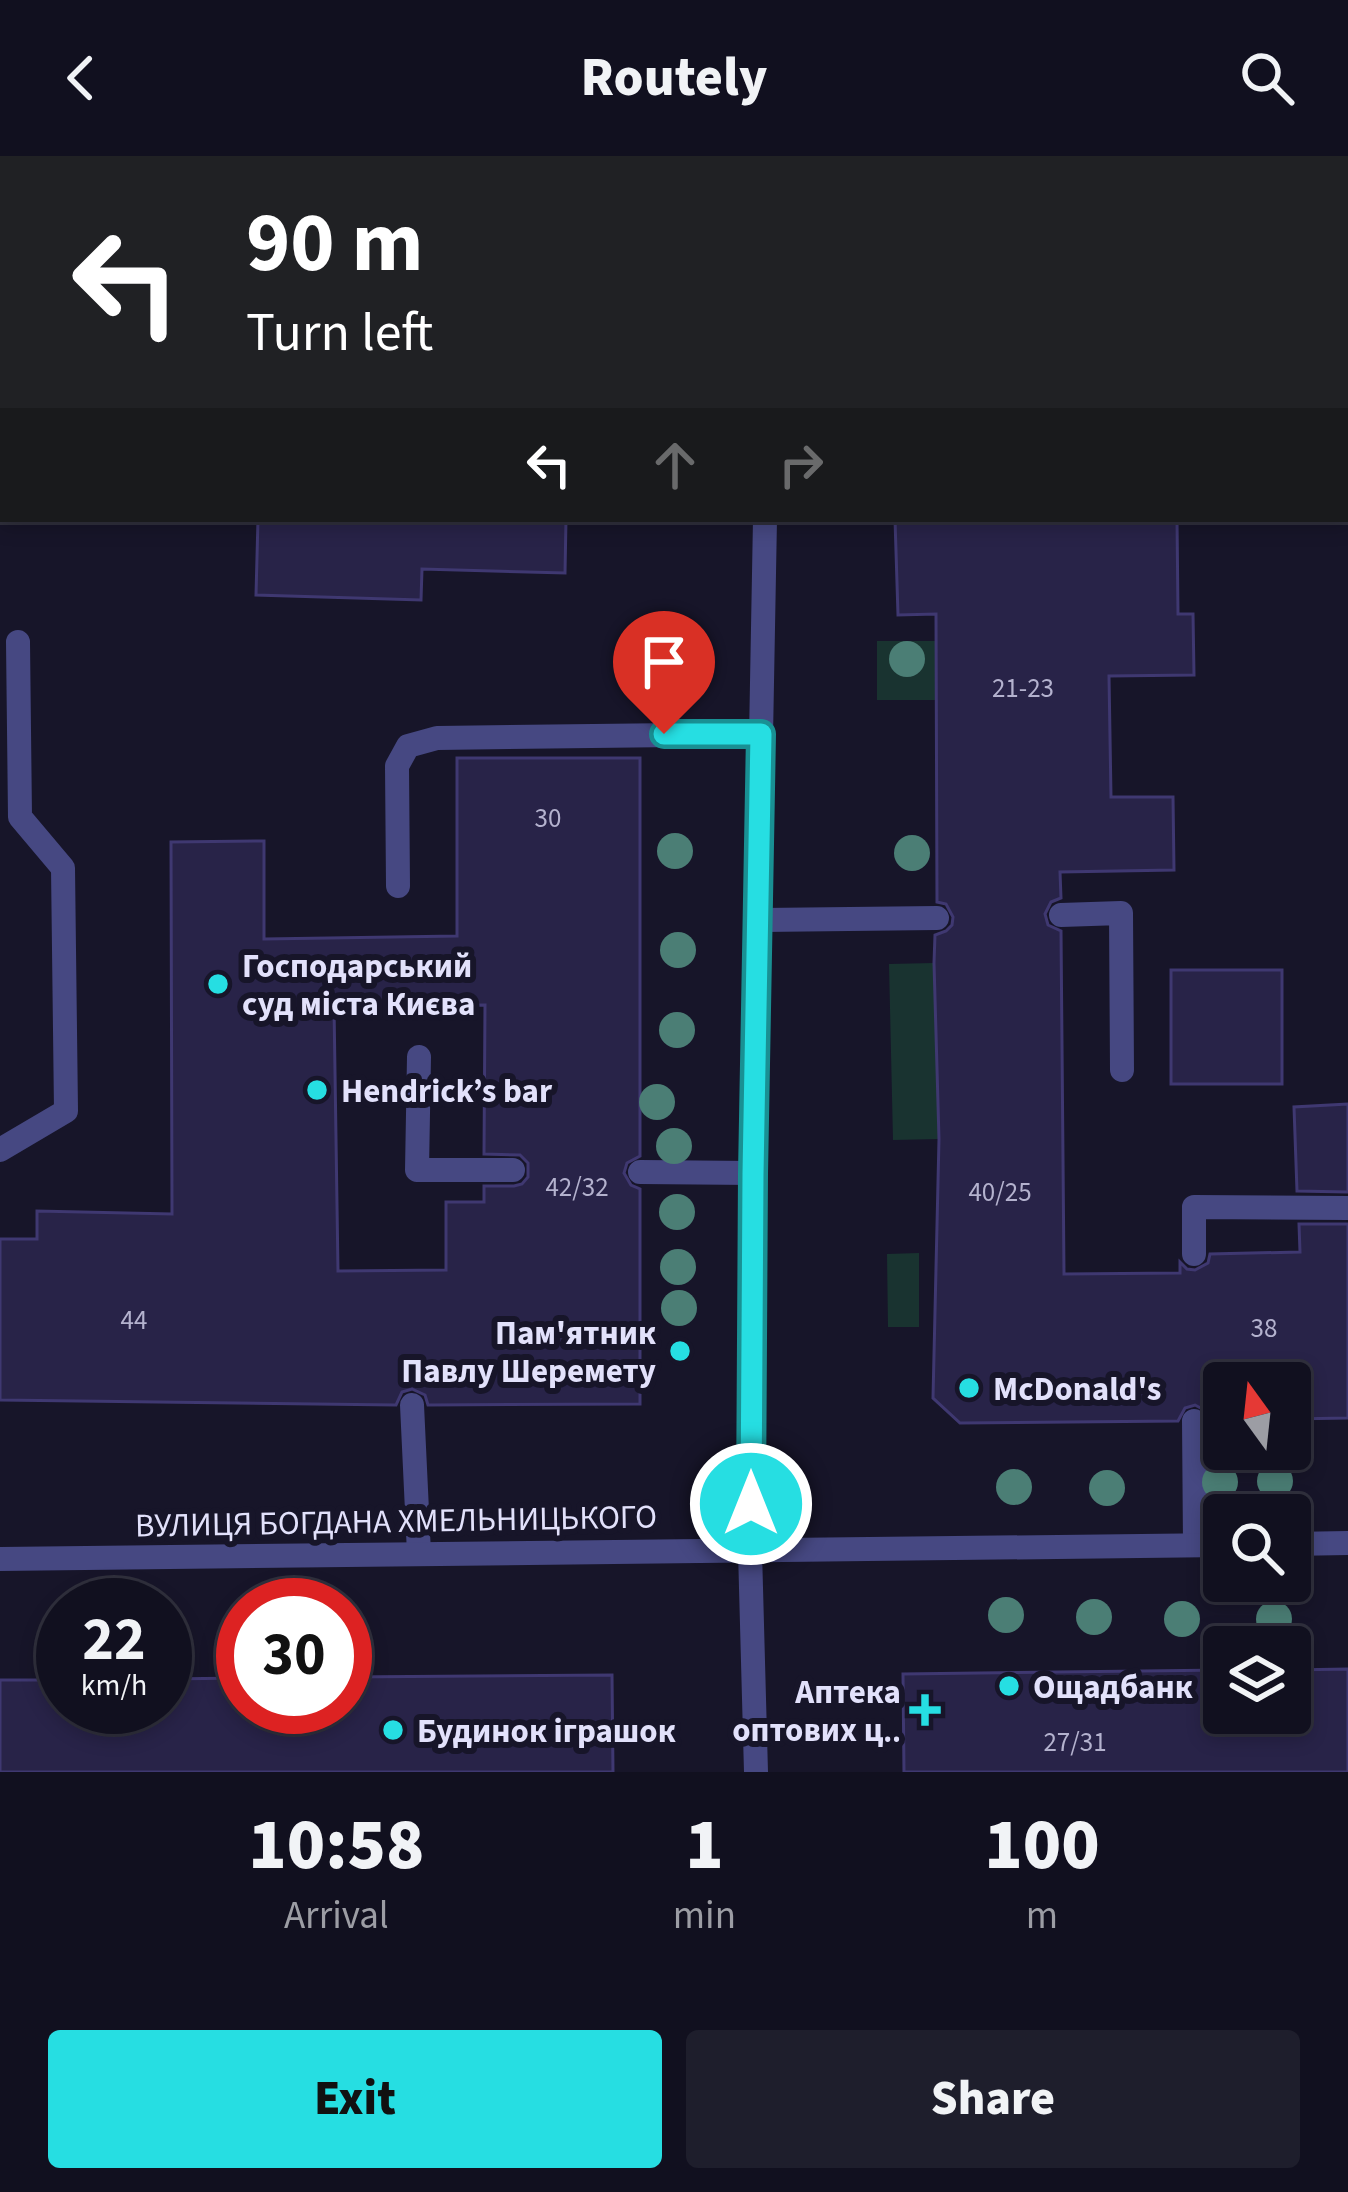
<!DOCTYPE html>
<html lang="en">
<head>
<meta charset="utf-8">
<style>
  :root { --surface:#11101f; --page:#1e1e2c; --text:#f1f3f6; --muted:#9c9da4; --line:#30303d; --accent:#26dee2 }
  body { margin:0; font-family:"Source Sans 3",sans-serif; background:var(--page); color:var(--text); height:100vh; display:flex; flex-direction:column; font-size:45px; white-space:nowrap }
  * { box-sizing:border-box; margin:0 }
  p { font-size:39px; color:var(--muted) }
  .icon { flex:none; width:66px; height:66px; fill:none; stroke:currentColor; stroke-width:2; stroke-linecap:round; stroke-linejoin:round }
  .map { position:relative; height:1616px; overflow:hidden }
  .panel { display:flex; flex-direction:column; background:var(--surface); flex:1 }
  .panel>* { flex:none }
  .hud { position:absolute; left:0px; top:0px; width:1350px; height:366px; box-shadow:0 6px 18px #0003,0 0 0 3px var(--line); background:#202124; color:#fff; overflow:hidden }
  .needle { width:78px; rotate:345deg }
  .buttons { position:absolute; left:1203px; top:1206px; display:grid; gap:24px }
  .buttons a { display:grid; place-items:center; width:108px; height:108px; border-radius:12px; background:var(--surface); box-shadow:0 6px 18px #0003,0 0 0 3px var(--line); font-size:60px }
  .speed { position:absolute; left:36px; top:1422px; display:flex; gap:24px; font-size:60px; font-weight:700; text-align:center }
  .speed>* { display:grid; place-content:center; width:156px; height:156px; border-radius:50%; background:var(--surface); box-shadow:0 6px 18px #0003,0 0 0 3px var(--line); line-height:1 }
  .speed small { font-size:30px; font-weight:400 }
  .speed .limit { border:18px solid #d22; background:#fff; color:#111 }
  .pin { position:absolute; display:grid; place-items:center; width:102px; height:102px; color:#fff; margin:-123px -51px; border-radius:50% 50% 50% 0; rotate:-45deg; box-shadow:0 0 12px #0007 }
  .pin .icon { rotate:45deg }
  .me { position:absolute; width:132px; margin:-66px; rotate:0deg; stroke-linejoin:round; filter:drop-shadow(0 0 9px #0008) }
  .turn { display:flex; align-items:center; gap:42px; height:252px; padding:0 48px; font-size:54px }
  .turn .icon { width:156px; height:156px; stroke-width:2.5 }
  .turn b { display:block; font-size:84px; line-height:102px }
  .lanes { display:flex; align-items:center; height:114px; padding:0 48px; background:#0003; justify-content:center; gap:60px; direction:ltr }
  .lanes .off { opacity:.35 }
  .eta { display:flex; justify-content:space-evenly; align-items:center; height:204px; text-align:center }
  .eta b { font-size:72px; font-weight:800; line-height:84px }
  .cta { display:flex; gap:24px; margin-top:auto; padding:24px 48px }
  .cta a { flex:1; height:138px; border-radius:12px; background:var(--accent); color:#111; font-size:48px; font-weight:800; line-height:138px; text-align:center }
  .cta a+a { background:var(--page); color:var(--text) }
  header { display:flex; justify-content:space-between; align-items:center; height:156px; padding:0 48px; background:var(--surface); font-size:54px; font-weight:800 }
  .map>svg:first-child { display:block }
  .green { fill:#193330 }
  .building { fill:#282348; stroke:#3f3871; stroke-width:3; fill-rule:evenodd }
  .lines { fill:none; stroke-linecap:round; stroke-linejoin:round }
  .service { stroke:#464882; stroke-width:24 }
  .minor { stroke:#464882; stroke-width:24 }
  .tertiary { stroke:#464882; stroke-width:24 }
  .tree { fill:#4b7e75 }
  .route-casing { stroke:#199093; stroke-width:30 }
  .route { stroke:#26dee2; stroke-width:21 }
  .poi-dot { fill:#26dee2; stroke:#171529; stroke-width:4.5 }
  .labels { text-anchor:middle; stroke-width:12; stroke-linejoin:round; paint-order:stroke }
  .number-label { font-size:27px; fill:#b4b2ce }
  .poi-label { font-size:33px; font-weight:bold; fill:#e2e1fb; stroke:#171529; text-anchor:start }
  .street-label { font-size:33px; fill:#e2e1fb; stroke:#171529 }
</style>
</head>
<body>
<header><svg class="icon" aria-label="back" viewBox="0 0 24 24"><path d="M15 5l-7 7 7 7"/></svg>Routely<svg class="icon" aria-label="search" viewBox="0 0 24 24"><circle cx="10" cy="10" r="6"/><path d="M15 15l6 6"/></svg></header>
<div class="map">
<svg width="1348" height="1616" viewBox="0 0 1348 1616">
  <rect width="100%" height="100%" fill="#171529"/>
  <!-- green -->
  <path class="green" d="M877 485H936V544H877Z
    M934 807 939 983 893 984 889 808Z
    M919 1097V1171H888L887 1098Z"/>
  <!-- building -->
  <path class="building" d="M258 363H566L565 417 422 413 421 444 256 439Z
    M895 363H1177L1178 458H1193L1194 519 1109 520 1111 641H1173L1174 714 1060 716 1061 742 1051 746 1045 758 1048 769 1061 775 1064 1118 1180 1117V1106L1187 1113 1195 1114 1208 1107 1210 1098 1300 1096 1299 1068H1348V1262L1290 1263V1227H1224V1264H1210L1208 1256 1195 1249 1185 1252 1178 1265 960 1267 933 1242 939 983 934 807 935 779 946 775 952 769 953 761 946 748 937 746 936 458 898 459Z
    M457 602H640V1000L627 1007 624 1017 631 1029 640 1033V1248L428 1249 425 1239 412 1233 402 1236 396 1249 0 1244V1083H37V1055L172 1058 171 686 264 685V783L457 780ZM485 849 484 998 520 999 528 1007V1021L522 1028 514 1030H484V1046H446V1114L338 1115 334 850Z
    M1171 814H1282V928H1171Z
    M1348 948V1036L1297 1035 1294 951Z
    M1348 1513V1616H904L903 1518 1224 1514V1557H1290V1514Z
    M612 1519 613 1616H0V1524H63V1551H165V1523L243 1522V1551H345V1521Z"/>
  <g class="lines">
    <!-- service -->
    <path class="service" d="M1189 0V3
      M398 730 397 610 408 590 437 582 761 578
      M1061 759 1121 757 1122 914
      M758 764 937 762
      M419 901 417 1014H513
      M0 994 66 955 63 712 20 661 18 486
      M640 1016 753 1017
      M1194 1098V1051L1348 1052
      M1194 1265 1195 1389"/>
    <!-- minor -->
    <path class="minor" d="M219 3 220 0
      M771 3V0
      M0 204H3
      M412 1249 419 1397
      M756 1616 750 1395 753 1017 765 363"/>
    <!-- tertiary -->
    <path class="tertiary" d="M1290 1388 1348 1387
      M0 1403 1224 1389"/>
  </g>
  <!-- trees -->
  <g class="tree">
    <circle cx="907" cy="503" r="18"/>
    <circle cx="675" cy="695" r="18"/>
    <circle cx="912" cy="697" r="18"/>
    <circle cx="678" cy="794" r="18"/>
    <circle cx="677" cy="874" r="18"/>
    <circle cx="657" cy="946" r="18"/>
    <circle cx="674" cy="990" r="18"/>
    <circle cx="677" cy="1056" r="18"/>
    <circle cx="678" cy="1111" r="18"/>
    <circle cx="679" cy="1152" r="18"/>
    <circle cx="1275" cy="1325" r="18"/>
    <circle cx="1220" cy="1326" r="18"/>
    <circle cx="1014" cy="1331" r="18"/>
    <circle cx="1107" cy="1332" r="18"/>
    <circle cx="1006" cy="1459" r="18"/>
    <circle cx="1094" cy="1461" r="18"/>
    <circle cx="1182" cy="1463" r="18"/>
    <circle cx="1274" cy="1463" r="18"/>
  </g>
  <g class="lines">
    <defs>
      <path id="route" d="M664 578H761L753 1018 751 1348"/>
    </defs>
    <!-- route casing -->
    <use href="#route" class="route-casing"/>
    <!-- route -->
    <use href="#route" class="route"/>
  </g>
  <!-- markers -->
  <g class="poi-dot">
    <circle cx="218" cy="828" r="12"/>
    <circle cx="317" cy="934" r="12"/>
    <circle cx="680" cy="1195" r="12"/>
    <circle cx="969" cy="1232" r="12"/>
    <circle cx="1009" cy="1530" r="12"/>
    <path d="M919 1536h12v12h12v12h-12v12h-12v-12h-12v-12h12z"/>
    <circle cx="393" cy="1574" r="12"/>
  </g>
  <g class="labels">
    <!-- number labels -->
    <g class="number-label">
      <text x="1023" y="541">21-23</text>
      <text x="548" y="671">30</text>
      <text x="577" y="1040">42/32</text>
      <text x="1000" y="1045">40/25</text>
      <text x="134" y="1173">44</text>
      <text x="1264" y="1181">38</text>
      <text x="1075" y="1595">27/31</text>
    </g>
    <!-- poi labels -->
    <g class="poi-label">
      <text x="242" y="821">Господарський<tspan x="242" dy="38">суд міста Києва</tspan></text>
      <text x="341" y="946">Hendrick’s bar</text>
      <text x="656" y="1188" text-anchor="end">Пам'ятник<tspan x="656" dy="38">Павлу Шеремету</tspan></text>
      <text x="993" y="1244">McDonald's</text>
      <text x="1033" y="1542">Ощадбанк</text>
      <text x="901" y="1547" text-anchor="end">Аптека<tspan x="901" dy="38">оптових ц‥</tspan></text>
      <text x="417" y="1586">Будинок іграшок</text>
    </g>
    <!-- street labels -->
    <g class="street-label">
      <text transform="translate(396 1364) rotate(-1)" y="12">ВУЛИЦЯ БОГДАНА ХМЕЛЬНИЦЬКОГО</text>
    </g>
  </g>
</svg>
<div class="buttons">
<a><svg class="needle" viewBox="-14 -14 28 28"><path d="M0-13l5 13h-10z" fill="#e53935"/><path d="M0 13l5-13h-10z" fill="#9c9da4"/></svg></a>
<a><svg class="icon" aria-label="search" viewBox="0 0 24 24"><circle cx="10" cy="10" r="6"/><path d="M15 15l6 6"/></svg></a>
<a><svg class="icon" aria-label="layers" viewBox="0 0 24 24"><path d="M12 4l9 5-9 5-9-5zM3 14l9 5 9-5"/></svg></a>
</div>
<div class="speed"><div>22<small>km/h</small></div><div class="limit">30</div></div>
<div class="pin" style="left:664px;top:578px;background:#d93025"><svg class="icon" aria-label="arrive" viewBox="0 0 24 24"><path d="M6 21V4h12l-3 4 3 4H6"/></svg></div>
<svg class="me" style="left:751px;top:1348px" viewBox="-20 -20 40 40"><circle r="17" fill="#26dee2" stroke="#fff" stroke-width="3"/><path d="M0-11L8 9 0 5-8 9z" fill="#fff"/></svg>
<div class="hud">
<div class="turn"><svg class="icon" aria-label="left" viewBox="0 0 24 24"><path d="M17 20v-9H6M10 6l-5 5 5 5"/></svg><div><b>90 m</b>Turn left</div></div>
<div class="lanes"><svg class="icon" aria-label="left" viewBox="0 0 24 24"><path d="M17 20v-9H6M10 6l-5 5 5 5"/></svg><svg class="icon off" aria-label="ahead" viewBox="0 0 24 24"><path d="M12 20V5M6 11l6-6 6 6"/></svg><svg class="icon off" aria-label="right" viewBox="0 0 24 24"><path d="M7 20v-9h11M14 6l5 5-5 5"/></svg></div>
</div>
</div>
<section class="panel">
<div class="eta">
<div><b>10:58</b><p>Arrival</p></div>
<div><b>1</b><p>min</p></div>
<div><b>100</b><p>m</p></div>
</div>
<div class="cta"><a>Exit</a><a>Share</a></div>
</section>
</body>
</html>
